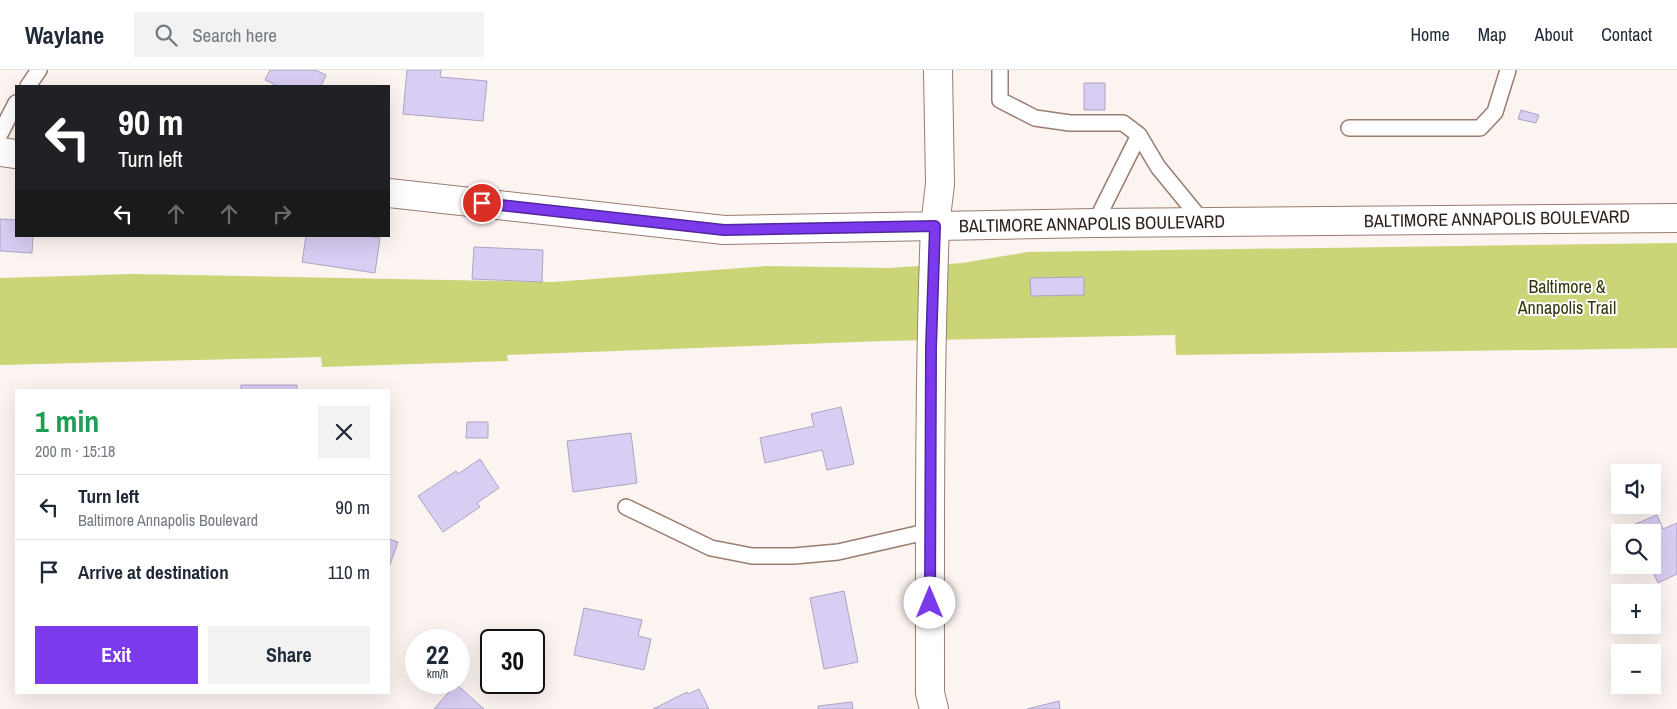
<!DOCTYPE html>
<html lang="en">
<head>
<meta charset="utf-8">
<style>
  :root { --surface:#fff; --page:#f2f2f3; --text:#1f2937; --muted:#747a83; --line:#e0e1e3; --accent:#7c3aed }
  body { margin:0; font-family:"Archivo Narrow",sans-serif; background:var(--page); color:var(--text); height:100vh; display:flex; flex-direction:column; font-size:19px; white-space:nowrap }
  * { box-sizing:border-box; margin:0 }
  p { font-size:16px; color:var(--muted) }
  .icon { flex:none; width:28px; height:28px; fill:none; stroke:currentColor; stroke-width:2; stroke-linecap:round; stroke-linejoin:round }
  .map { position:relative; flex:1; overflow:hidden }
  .panel { position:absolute; left:15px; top:319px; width:375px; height:305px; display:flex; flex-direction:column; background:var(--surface); border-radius:0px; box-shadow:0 5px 20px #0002 }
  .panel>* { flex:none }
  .banner { position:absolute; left:15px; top:15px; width:375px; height:152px; border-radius:0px; box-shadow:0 5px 20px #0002; background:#202124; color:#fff; overflow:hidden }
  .controls { position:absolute; left:1611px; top:394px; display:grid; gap:10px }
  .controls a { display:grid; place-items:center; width:50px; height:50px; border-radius:0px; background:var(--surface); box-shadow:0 5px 20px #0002; font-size:25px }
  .speed { position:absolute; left:405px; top:559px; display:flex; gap:10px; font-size:25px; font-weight:700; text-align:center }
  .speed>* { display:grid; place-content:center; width:65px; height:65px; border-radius:50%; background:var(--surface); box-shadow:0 5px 20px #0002; line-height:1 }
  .speed small { font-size:12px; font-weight:400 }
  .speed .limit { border:2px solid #111; border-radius:8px; background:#fff; color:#111 }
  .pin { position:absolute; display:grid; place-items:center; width:42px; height:42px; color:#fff; margin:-21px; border:2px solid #fff; border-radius:50%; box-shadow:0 1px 5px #0007 }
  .me { position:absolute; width:55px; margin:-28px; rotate:0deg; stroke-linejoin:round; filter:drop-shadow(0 0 4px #0008) }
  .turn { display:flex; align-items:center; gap:18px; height:105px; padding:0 20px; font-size:22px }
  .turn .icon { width:65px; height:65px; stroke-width:2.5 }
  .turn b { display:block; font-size:35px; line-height:42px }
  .lanes { display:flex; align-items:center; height:48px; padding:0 20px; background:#0003; justify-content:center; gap:25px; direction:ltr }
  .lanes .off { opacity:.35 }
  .round { display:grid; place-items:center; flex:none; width:52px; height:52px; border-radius:0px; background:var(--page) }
  .overview { display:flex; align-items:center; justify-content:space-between; height:85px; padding:0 20px }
  h1 { font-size:30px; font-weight:700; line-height:38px; color:#1e9e55 }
  .button { display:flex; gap:10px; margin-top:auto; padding:10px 20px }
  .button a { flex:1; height:58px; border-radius:0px; background:var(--accent); color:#fff; font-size:20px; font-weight:700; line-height:58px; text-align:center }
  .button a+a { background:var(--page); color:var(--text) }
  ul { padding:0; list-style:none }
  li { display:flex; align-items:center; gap:15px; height:65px; padding:0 20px; border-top:1px solid var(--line) }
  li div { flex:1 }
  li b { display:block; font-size:19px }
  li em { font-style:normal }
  header { display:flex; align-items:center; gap:30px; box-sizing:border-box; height:70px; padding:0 25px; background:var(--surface); border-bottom:1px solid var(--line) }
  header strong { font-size:24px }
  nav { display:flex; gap:28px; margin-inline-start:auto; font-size:18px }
  .search { width:350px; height:45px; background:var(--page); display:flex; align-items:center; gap:12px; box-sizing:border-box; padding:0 18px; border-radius:0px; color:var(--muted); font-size:19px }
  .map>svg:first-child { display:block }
  .green { fill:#cbd578 }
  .building { fill:#d8cdf2; stroke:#aca4c1 }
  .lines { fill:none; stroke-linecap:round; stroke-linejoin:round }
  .service-casing { stroke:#9b7c70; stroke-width:18 }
  .minor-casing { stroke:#9b7c70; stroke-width:30 }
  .tertiary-casing { stroke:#9b7c70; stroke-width:30 }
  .service { stroke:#fff; stroke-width:15 }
  .minor { stroke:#fff; stroke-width:28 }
  .tertiary { stroke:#fff; stroke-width:28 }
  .route-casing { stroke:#51269a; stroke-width:12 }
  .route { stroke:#7c3aed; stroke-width:9 }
  .labels { text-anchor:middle; stroke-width:4; stroke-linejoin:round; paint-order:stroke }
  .street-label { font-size:18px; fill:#2f221d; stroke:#fff }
  .park-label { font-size:18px; fill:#323609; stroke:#fff }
</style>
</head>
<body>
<header>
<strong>Waylane</strong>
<div class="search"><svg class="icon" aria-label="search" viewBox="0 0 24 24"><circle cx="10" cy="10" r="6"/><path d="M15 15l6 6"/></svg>Search here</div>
<nav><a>Home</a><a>Map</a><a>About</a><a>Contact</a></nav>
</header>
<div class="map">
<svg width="1677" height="639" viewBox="0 0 1677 639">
  <rect width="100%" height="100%" fill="#fbf4f1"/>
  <!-- green -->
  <path class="green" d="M1677 173V278L1176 285 1175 265 884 271 507 285 508 291 322 297 321 287 0 295V208L132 204 553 212 766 196 889 198 962 193 1028 182Z"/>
  <!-- building -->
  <path class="building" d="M270 0H315L326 5 321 16H278L265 10Z
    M407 0H441L440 7 487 11 483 51 403 44Z
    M1084 13H1105V40H1084Z
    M1521 40 1539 45 1536 53 1518 49Z
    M0 149 16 150V166H33L32 183 0 181Z
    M306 166H367L380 168 375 203 302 192Z
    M474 177 543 180 542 212 472 209Z
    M1084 207V225L1031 226 1030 208Z
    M241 315H297V320H241Z
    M841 337 854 394 827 400 822 380 765 393 760 368 814 356 811 344Z
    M467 352H488V368H466Z
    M631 363 637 413 573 422 567 371Z
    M480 389 499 418 477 433 480 437 443 462 418 426 456 401 458 404Z
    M1657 445 1663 459 1677 453V504L1658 513 1650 495H1652V462H1636L1633 455Z
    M389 469 398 472 389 497Z
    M844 521 858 592 824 599 810 528Z
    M584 538 642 550 638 566 651 569 644 600 574 585Z
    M456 614 484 639H434Z
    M699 619 709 639H653L687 622 688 624Z
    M1059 631 1060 639H1027Z
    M852 632 853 639H818V636Z"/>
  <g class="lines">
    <defs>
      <path id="service" d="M1000 0V30L1035 48 1070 53H1123L1139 65 1158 97 1203 152
        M28 16 39 0
        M1349 58H1480L1495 42 1508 0
        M0 64 16 33
        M1095 153 1139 65
        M626 437 711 478 752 486H794L838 482 930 461"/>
      <path id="minor" d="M934 639 930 623C930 467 929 311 935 156"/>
      <path id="tertiary" d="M0 82 16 84
        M389 123 724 160 1095 153 1677 148
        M935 156 940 114 938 0"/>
    </defs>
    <!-- service casing -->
    <use href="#service" class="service-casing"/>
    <!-- minor casing -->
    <use href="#minor" class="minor-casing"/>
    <!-- tertiary casing -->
    <use href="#tertiary" class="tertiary-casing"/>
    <!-- service -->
    <use href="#service" class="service"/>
    <!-- minor -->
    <use href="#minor" class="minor"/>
    <!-- tertiary -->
    <use href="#tertiary" class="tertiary"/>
  </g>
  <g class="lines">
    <defs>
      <path id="route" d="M482 133 724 160 935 156 931 278 930 533"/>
    </defs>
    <!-- route casing -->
    <use href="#route" class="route-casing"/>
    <!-- route -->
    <use href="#route" class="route"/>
  </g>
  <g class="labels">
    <!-- street labels -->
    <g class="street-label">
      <text transform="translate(1497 149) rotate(-1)" y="6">BALTIMORE ANNAPOLIS BOULEVARD</text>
      <text transform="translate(1092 154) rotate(-1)" y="6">BALTIMORE ANNAPOLIS BOULEVARD</text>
    </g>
    <!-- park labels -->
    <g class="park-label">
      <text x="1567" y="223">Baltimore &amp;<tspan x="1567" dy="21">Annapolis Trail</tspan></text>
    </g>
  </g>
</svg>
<div class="controls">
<a><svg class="icon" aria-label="sound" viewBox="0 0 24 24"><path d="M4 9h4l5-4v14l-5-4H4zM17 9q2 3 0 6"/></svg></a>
<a><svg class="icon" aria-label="search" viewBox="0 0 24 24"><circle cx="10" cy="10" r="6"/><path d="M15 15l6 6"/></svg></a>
<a>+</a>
<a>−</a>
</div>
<div class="speed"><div>22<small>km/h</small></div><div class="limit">30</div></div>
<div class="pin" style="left:482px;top:133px;background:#d93025"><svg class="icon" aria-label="arrive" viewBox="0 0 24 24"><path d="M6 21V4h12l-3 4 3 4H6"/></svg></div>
<svg class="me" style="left:930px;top:533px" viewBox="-20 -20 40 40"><circle r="19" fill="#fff"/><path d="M0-13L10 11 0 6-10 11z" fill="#7c3aed"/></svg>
<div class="banner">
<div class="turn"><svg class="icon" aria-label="left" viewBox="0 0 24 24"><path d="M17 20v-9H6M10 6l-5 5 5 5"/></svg><div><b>90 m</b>Turn left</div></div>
<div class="lanes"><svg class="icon" aria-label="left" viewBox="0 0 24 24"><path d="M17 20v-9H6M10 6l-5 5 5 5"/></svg><svg class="icon off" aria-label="ahead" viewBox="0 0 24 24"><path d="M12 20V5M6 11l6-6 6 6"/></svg><svg class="icon off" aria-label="ahead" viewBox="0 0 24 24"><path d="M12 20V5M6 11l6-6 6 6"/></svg><svg class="icon off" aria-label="right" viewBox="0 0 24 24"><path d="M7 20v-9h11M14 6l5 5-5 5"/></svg></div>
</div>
<section class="panel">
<div class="overview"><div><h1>1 min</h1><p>200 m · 15:18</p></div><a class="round"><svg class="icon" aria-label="close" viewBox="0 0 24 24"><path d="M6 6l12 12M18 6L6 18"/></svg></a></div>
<ul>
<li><svg class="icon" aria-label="left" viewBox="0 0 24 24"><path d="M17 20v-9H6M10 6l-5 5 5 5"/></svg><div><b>Turn left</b><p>Baltimore Annapolis Boulevard</p></div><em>90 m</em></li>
<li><svg class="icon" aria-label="arrive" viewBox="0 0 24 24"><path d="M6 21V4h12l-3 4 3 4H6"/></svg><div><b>Arrive at destination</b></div><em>110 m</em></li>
</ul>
<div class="button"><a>Exit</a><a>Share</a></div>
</section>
</div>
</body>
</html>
